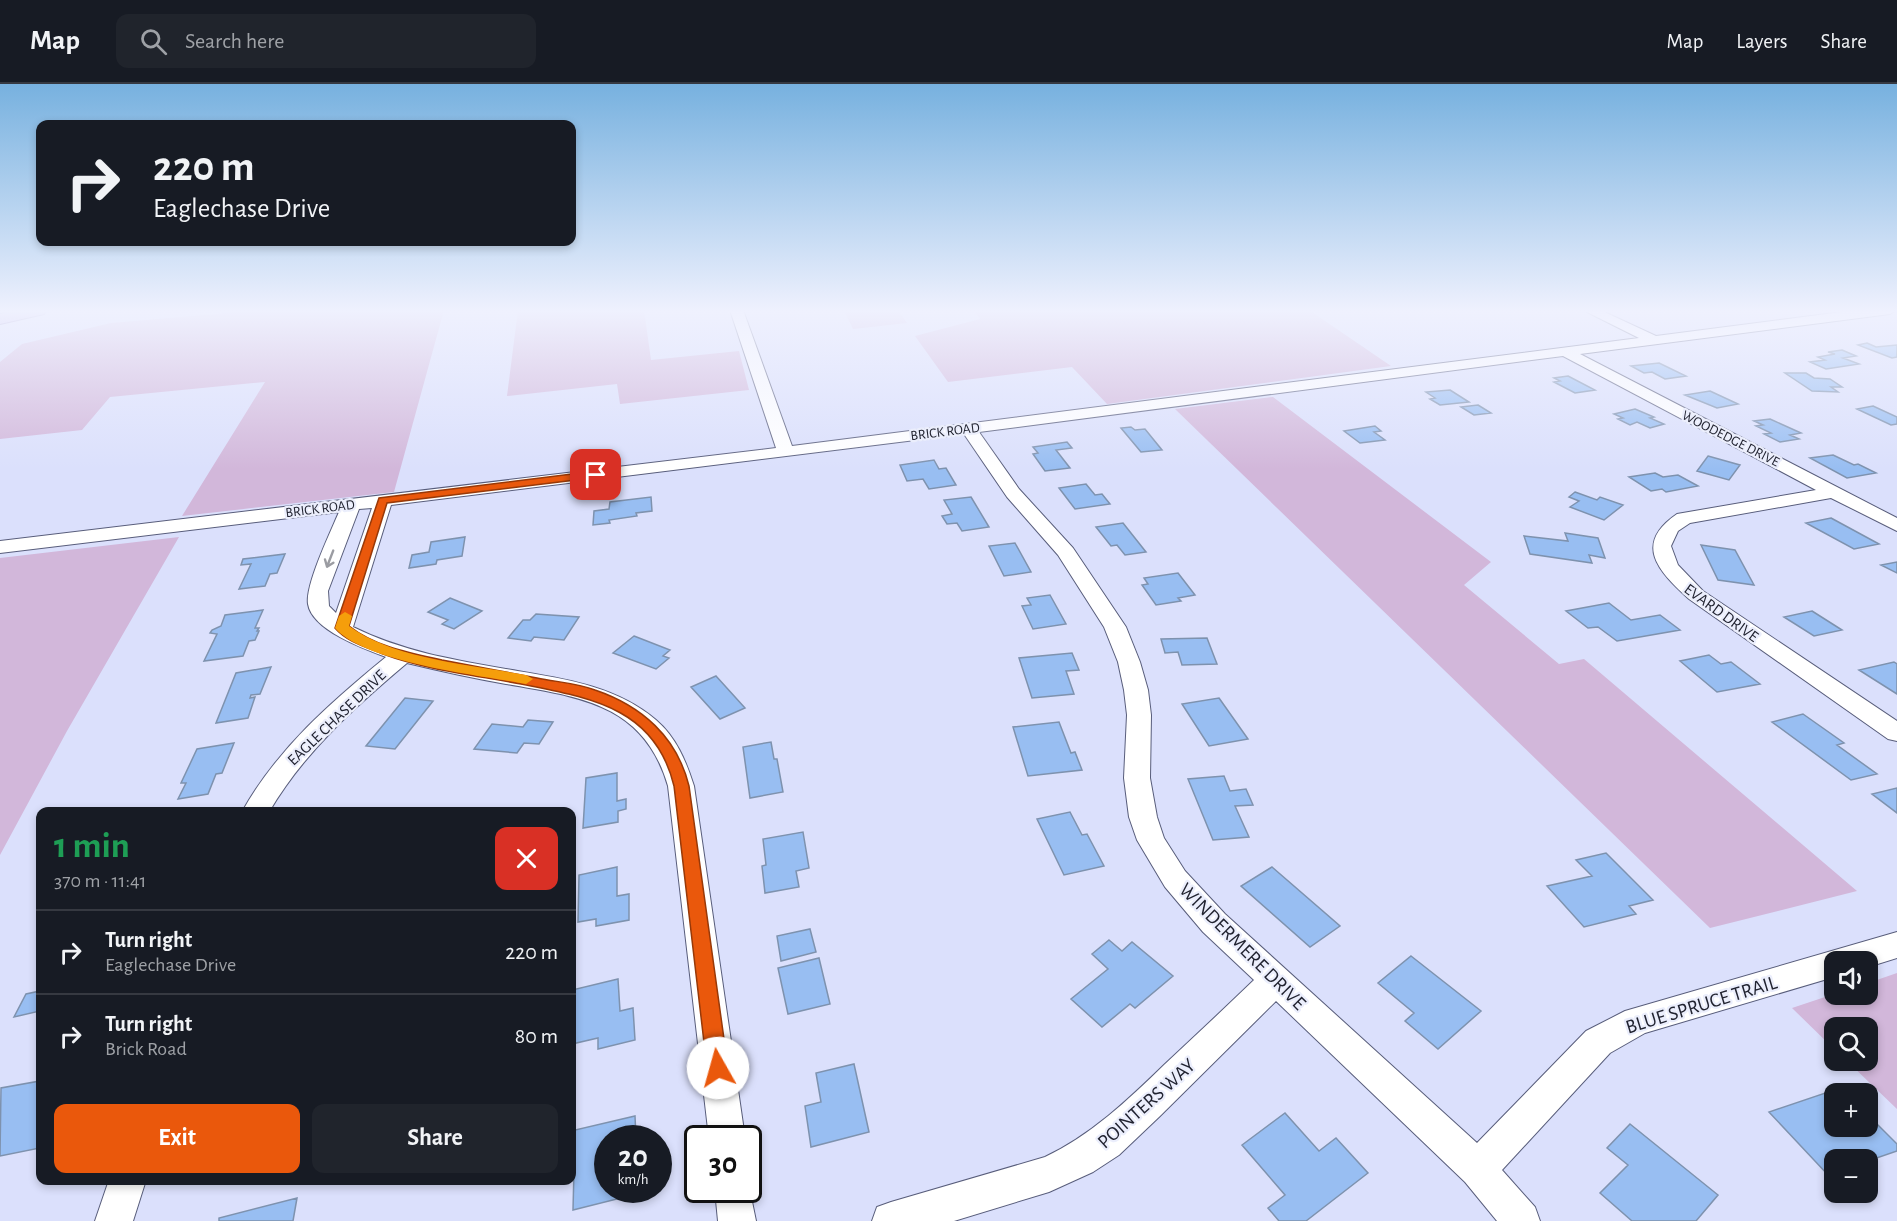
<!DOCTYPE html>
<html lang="en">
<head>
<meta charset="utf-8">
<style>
  :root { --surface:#171b24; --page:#20242c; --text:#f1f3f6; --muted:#9ea1a6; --line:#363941; --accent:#ea580c }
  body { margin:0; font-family:"Alegreya Sans",sans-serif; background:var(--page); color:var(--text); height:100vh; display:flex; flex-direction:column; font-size:22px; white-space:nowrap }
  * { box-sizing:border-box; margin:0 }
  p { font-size:20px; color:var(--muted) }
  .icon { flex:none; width:33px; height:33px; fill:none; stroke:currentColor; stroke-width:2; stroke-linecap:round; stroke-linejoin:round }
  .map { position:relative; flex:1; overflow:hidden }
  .drawer { position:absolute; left:36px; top:723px; width:540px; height:378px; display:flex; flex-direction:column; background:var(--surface); border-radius:12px; box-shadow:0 3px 9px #0003 }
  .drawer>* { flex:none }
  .guide { position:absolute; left:36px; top:36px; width:540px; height:126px; border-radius:12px; box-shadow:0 3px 9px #0003; background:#171b24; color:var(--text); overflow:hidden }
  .buttons { position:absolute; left:1824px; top:867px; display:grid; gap:12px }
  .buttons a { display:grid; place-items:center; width:54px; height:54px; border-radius:12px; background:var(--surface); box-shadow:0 3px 9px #0003; font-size:30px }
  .speed { position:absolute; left:594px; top:1041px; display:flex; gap:12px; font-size:30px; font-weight:700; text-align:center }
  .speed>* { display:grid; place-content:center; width:78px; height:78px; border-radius:50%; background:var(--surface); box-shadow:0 3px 9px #0003; line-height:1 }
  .speed small { font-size:15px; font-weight:400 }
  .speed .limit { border:3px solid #111; border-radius:9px; background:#fff; color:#111 }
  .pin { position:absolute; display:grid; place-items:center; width:51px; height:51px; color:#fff; margin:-26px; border-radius:12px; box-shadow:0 3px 9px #0006 }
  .me { position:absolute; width:66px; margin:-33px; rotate:353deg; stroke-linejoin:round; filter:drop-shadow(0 0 4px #0008) }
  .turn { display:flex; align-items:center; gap:21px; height:126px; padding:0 18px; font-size:27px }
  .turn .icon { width:78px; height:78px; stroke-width:2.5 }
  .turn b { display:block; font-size:42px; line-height:51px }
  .round { display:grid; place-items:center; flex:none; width:63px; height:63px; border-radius:12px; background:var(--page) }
  .summary { display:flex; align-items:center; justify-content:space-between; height:102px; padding:0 18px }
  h1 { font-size:36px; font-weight:600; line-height:45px; color:#1e9e55 }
  .cta { display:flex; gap:12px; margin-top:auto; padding:12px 18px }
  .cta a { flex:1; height:69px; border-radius:12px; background:var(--accent); color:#fff; font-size:24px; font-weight:600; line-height:69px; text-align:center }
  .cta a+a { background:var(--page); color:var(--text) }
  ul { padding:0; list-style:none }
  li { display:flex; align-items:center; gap:18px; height:84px; padding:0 18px; border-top:2px solid var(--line) }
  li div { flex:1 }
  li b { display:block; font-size:22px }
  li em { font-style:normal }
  header { display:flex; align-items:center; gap:36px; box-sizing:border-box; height:84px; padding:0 30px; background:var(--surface); border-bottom:2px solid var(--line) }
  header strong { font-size:28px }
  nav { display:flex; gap:33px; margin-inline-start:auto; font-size:21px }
  .search { width:420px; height:54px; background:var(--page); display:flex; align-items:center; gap:15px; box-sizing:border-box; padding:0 21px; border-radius:12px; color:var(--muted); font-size:22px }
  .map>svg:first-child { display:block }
  .green { fill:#d2b7da }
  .building { fill:#98bef2; stroke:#7e92ae; stroke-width:1.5 }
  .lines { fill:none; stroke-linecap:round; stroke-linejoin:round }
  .minor-casing { stroke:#585d7b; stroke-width:2 }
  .major-casing { stroke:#6e5a9d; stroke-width:2 }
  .minor { fill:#fff; fill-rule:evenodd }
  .major { fill:#c1ade7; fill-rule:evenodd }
  .oneway { stroke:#9b9ca2 }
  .route { fill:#ea580c; stroke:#983908; stroke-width:1.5 }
  .slow { fill:#f59e0b }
  .labels { text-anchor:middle; stroke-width:4.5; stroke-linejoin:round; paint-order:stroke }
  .far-street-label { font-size:14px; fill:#212330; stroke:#ebeefc }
  .street-label { font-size:16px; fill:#212330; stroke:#ebeefc }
  .near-street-label { font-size:20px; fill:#212330; stroke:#ebeefc }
</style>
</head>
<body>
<header>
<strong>Map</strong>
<div class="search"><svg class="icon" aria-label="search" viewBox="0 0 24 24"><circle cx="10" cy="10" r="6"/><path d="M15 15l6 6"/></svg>Search here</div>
<nav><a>Map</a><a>Layers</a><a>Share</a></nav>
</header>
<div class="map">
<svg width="1897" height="1137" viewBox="0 0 1897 1137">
  <rect width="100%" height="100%" fill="#dbe0fc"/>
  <!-- green -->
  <path class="green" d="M263 226H444L394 408 182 432 265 298 110 313 82 346 0 355V278L22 260 111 239Z
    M518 226H644L651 276 739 267 749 306 620 320 617 300 507 312Z
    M844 226H898L907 239 853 245Z
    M973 226H1309L1391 282 1107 320 1072 283 948 298 915 252 980 235Z
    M1273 313 1491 478 1464 501 1559 580 1584 575 1857 807 1710 844 1175 325Z
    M179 453 67 647 0 771V474Z
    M1897 889V1025L1847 977 1868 976V944H1834V965L1792 924 1834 910H1868V899Z"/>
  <!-- building -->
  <path class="building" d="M1867 259 1876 263 1897 261V273L1892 274 1858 261Z
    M1842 266 1856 272 1843 274 1859 280 1826 285 1810 278 1825 276 1818 273 1835 270 1828 268Z
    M1659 279 1686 292 1665 295 1652 288 1644 289 1631 282Z
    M1785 289H1806L1814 294 1830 295 1842 303H1831L1838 308 1812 307Z
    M1568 292 1595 306 1575 309 1554 298 1560 297 1554 294Z
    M1450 306 1469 318 1440 321 1430 315 1435 314 1426 308Z
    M1710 307 1738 320 1717 324 1685 311Z
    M1478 321 1491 329 1474 331 1461 323Z
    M1873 322 1897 333V340L1891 341 1857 325Z
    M1635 325 1654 333 1650 334 1664 340 1650 344 1637 338 1630 341 1618 335 1623 334 1614 330Z
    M1770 335 1801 349 1790 351 1799 355 1780 358 1764 350 1771 349 1756 342 1763 341 1754 337Z
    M1375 342 1381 347 1374 348 1385 356 1360 359 1344 347Z
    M1131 343 1135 346 1145 345 1162 366 1141 368 1121 344Z
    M1067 358 1072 364 1056 366 1070 384 1045 387 1033 370 1038 369 1033 363Z
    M1833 371 1854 381 1858 380 1876 389 1847 394 1810 374Z
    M1708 372 1740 381 1729 396 1697 387Z
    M934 376 939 385 946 384 956 401 929 405 923 395 907 397 900 381Z
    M1655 389 1663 393 1678 391 1698 402 1666 408 1662 405 1651 407 1629 393Z
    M1086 400 1095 411 1102 410 1110 420 1075 425 1059 404Z
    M1575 408 1597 416 1600 413 1623 421 1604 436 1570 423 1579 417 1569 413Z
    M651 413 652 427 636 429 637 432 609 436 610 439 593 441 594 427 609 425 610 418Z
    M971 413 989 443 962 447 957 439 947 440 942 432 952 430 944 416Z
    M1831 434 1879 460 1854 465 1806 439Z
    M1123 439 1146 468 1125 471 1117 461 1111 462 1096 443Z
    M1565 449 1598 454 1605 474 1589 471 1592 479 1530 470 1524 452 1568 457Z
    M465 453 462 472 437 476 436 480 409 484 412 471 429 468 431 458Z
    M1015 459 1031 488 1004 492 989 462Z
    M1701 461 1735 466 1754 501 1718 496Z
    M285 470 277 489 270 490 265 502 239 505 251 480 241 481 243 475Z
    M1897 478V489L1881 481Z
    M1178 489 1195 511 1178 514 1181 517 1156 521 1142 501 1148 500 1144 494Z
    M1050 511 1066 540 1033 545 1022 522 1031 521 1027 514Z
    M450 514 482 527 454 545 442 540 448 536 428 528Z
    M1609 519 1631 536 1660 531 1680 546 1617 557 1598 543 1588 544 1566 527Z
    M263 526 255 544H259L257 547H259L255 556 249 557 243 572 204 577 217 550 210 549 212 546 221 542 225 531Z
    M1812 527 1842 546 1814 552 1784 533Z
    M536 530 579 533 564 556 534 553 531 557 508 554 523 536H530Z
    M634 552 670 566 663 572 669 574 656 585 613 569Z
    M1207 554 1217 580 1182 581 1178 568 1165 569 1161 555Z
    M1072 569 1079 586 1066 587 1074 610 1032 614 1019 574Z
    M1709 571 1721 580 1731 578 1760 600 1717 608 1680 577Z
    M1894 578 1897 580V610L1859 586Z
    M271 583 260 610 251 611 250 614 255 613 248 634 216 639 236 589Z
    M716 592 745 624 720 635 691 603Z
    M405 614 433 617 395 665 366 662Z
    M1219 614 1248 655 1209 662 1182 620Z
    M1803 630 1844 659 1837 661 1877 690 1851 696 1772 638Z
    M528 636 553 638 539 660 524 659 517 669 474 665 492 640 523 643Z
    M1059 638 1071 669 1075 668 1082 686 1028 692 1013 643Z
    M771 658 774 675H777L783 708 750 714 743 663Z
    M234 659 222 689 216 690 208 710 178 715 186 699H181L197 665Z
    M617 689V717L626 715V725L618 727V738L583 744 586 694Z
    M1224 692 1230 707 1246 705 1253 721 1235 722 1249 753 1213 756 1188 695Z
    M1897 704V729L1872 710Z
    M1070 728 1082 751 1087 750 1104 782 1064 791 1037 735Z
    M803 748 809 784 796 787 799 803 765 809 762 782 766 781 763 755Z
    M1606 769 1653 816 1629 822 1636 830 1584 843 1547 802 1592 792 1576 776Z
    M617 783V812L629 810V836L596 842V835L578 838 579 791Z
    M1272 783 1340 842 1310 863 1241 802Z
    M810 845 816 868 781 877 777 852Z
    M1109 856 1122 867 1132 858 1173 892 1135 924 1130 920 1102 943 1071 915 1108 885 1092 870Z
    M1411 872 1481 927 1438 965 1405 937 1414 929 1378 899Z
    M819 874 830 920 788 930 778 884Z
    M618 895 620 927 633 924 635 956 598 965V954L572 960V906Z
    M40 907V927L14 933 26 910Z
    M854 980 869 1048 811 1063 805 1022 821 1018 816 989Z
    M40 997V1064L0 1072 1 1004Z
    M1840 1004 1846 1010H1834V1042H1868V1031L1897 1060V1067L1868 1077V1076H1834V1089L1828 1091 1769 1028Z
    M1285 1029 1319 1067 1336 1054 1368 1089 1306 1137H1279L1268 1124 1285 1111 1242 1061Z
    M635 1032 636 1054H608V1106H637V1110L573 1126 575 1046Z
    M1630 1040 1718 1111 1696 1137H1632L1600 1109 1628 1081 1607 1064Z
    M297 1114 293 1137H219V1134Z"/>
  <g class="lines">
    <defs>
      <path id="minor" d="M730 226H743L792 362 1639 254 1583 226H1600L1656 252 1857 226H1896L1890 230 1580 270 1897 434V447L1831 414 1690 439 1678 447 1671 462 1678 481 1703 507 1897 637V657L1888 655 1689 515C1658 487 1633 460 1677 430L1816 406 1563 272 979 348 1019 405 1073 464 1126 543 1140 578 1148 606 1151 631 1150 694 1157 733 1164 754 1185 787 1225 830 1477 1059 1586 947 1625 927 1897 848V874L1868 883V878H1834V893L1645 949 1610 969 1502 1086 1535 1123 1540 1137H1497L1465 1098 1276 917 1160 1032 1119 1071 1093 1088 1049 1108 954 1137H872L877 1123 891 1118 1045 1073C1091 1051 1127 1017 1164 981 1194 953 1224 925 1254 896L1203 848 1165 803 1137 756 1129 733 1124 694 1127 631 1124 606 1118 578 1104 543 1058 471 1007 413 964 350 391 421 353 543C401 567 454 576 506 585 558 594 614 600 656 636 676 653 686 677 694 702L745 1054H709L668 702C644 619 579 613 506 600 472 594 440 587 407 579 355 623 304 668 269 728H242C277 665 331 618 386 573 364 565 312 546 308 520 305 501 331 447 339 428L0 469V457L776 364ZM372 424 336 529 329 522 328 507 359 425Z
        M109 1096H146L133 1137H95Z
        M748 1098 756 1137H718L715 1106H748Z"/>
      <path id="major" d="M15 226H46L44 230 0 240V230Z"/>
    </defs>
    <!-- minor casing -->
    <use href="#minor" class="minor-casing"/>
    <!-- major casing -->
    <use href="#major" class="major-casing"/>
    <!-- minor -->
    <use href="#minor" class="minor"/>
    <!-- major -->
    <use href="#major" class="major"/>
  </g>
  <!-- one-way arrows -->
  <defs><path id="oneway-shaft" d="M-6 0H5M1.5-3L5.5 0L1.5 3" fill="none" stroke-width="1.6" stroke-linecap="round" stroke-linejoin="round" transform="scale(1.5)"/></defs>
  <use class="oneway" href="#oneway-shaft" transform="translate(330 475) rotate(111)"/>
  <!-- sky -->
  <linearGradient id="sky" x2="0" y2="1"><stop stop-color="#77b1df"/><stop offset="0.59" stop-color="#eff1fe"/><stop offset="1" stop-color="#eff1fe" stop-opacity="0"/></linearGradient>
  <rect width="1897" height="385" fill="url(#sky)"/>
  <!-- route -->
  <path class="route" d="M596 387 600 388V393L387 419 349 542C376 563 410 569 442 576 474 582 505 588 537 594 556 598 577 599 595 606 642 622 677 653 689 702L728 984 725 991 718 994 710 991 707 984 674 702C656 627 596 615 531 602 482 592 429 587 383 570 366 563 347 558 335 544L379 414Z"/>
  <!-- slow -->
  <path class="slow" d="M345 528 352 532 349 542C393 575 472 581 526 591L533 595 526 600C480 591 365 579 335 544L339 532Z"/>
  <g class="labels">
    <!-- far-street labels -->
    <g class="far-street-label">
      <text transform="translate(945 347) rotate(-7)" y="5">BRICK ROAD</text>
      <text transform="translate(1731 354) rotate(27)" y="5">WOODEDGE DRIVE</text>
      <text transform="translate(320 424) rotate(-7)" y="5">BRICK ROAD</text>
    </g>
    <!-- street labels -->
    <g class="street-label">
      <text transform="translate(1722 528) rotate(36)" y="6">EVARD DRIVE</text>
      <text transform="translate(336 633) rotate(-44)" y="6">EAGLE CHASE DRIVE</text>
    </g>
    <!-- near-street labels -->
    <g class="near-street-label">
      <text transform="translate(1243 862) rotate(45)" y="7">WINDERMERE DRIVE</text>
      <text transform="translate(1701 920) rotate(-17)" y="7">BLUE SPRUCE TRAIL</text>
      <text transform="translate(1146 1019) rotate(-42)" y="7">POINTERS WAY</text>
    </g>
  </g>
</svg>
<div class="buttons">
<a><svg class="icon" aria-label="sound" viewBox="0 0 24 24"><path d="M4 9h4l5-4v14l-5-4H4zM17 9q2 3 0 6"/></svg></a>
<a><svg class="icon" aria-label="search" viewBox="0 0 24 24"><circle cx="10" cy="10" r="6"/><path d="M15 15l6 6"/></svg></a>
<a>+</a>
<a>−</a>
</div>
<div class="speed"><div>20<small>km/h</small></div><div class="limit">30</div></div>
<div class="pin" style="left:596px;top:391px;background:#d93025"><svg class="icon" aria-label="arrive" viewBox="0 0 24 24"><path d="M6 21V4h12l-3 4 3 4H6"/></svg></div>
<svg class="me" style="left:718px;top:984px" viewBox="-20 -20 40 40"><circle r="19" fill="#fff"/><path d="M0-13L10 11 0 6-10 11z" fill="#ea580c"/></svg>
<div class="guide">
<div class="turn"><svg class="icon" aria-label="right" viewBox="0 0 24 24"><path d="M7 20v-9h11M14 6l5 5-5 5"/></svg><div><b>220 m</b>Eaglechase Drive</div></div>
</div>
<section class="drawer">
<div class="summary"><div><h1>1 min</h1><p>370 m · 11:41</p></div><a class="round" style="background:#d93025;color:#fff"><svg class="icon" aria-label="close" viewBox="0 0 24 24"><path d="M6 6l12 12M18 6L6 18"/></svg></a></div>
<ul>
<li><svg class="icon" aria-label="right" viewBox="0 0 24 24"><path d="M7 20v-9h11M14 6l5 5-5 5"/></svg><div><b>Turn right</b><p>Eaglechase Drive</p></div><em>220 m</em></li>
<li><svg class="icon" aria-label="right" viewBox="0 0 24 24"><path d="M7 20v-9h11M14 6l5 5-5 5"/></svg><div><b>Turn right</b><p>Brick Road</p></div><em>80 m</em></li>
</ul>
<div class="cta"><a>Exit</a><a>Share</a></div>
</section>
</div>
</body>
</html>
